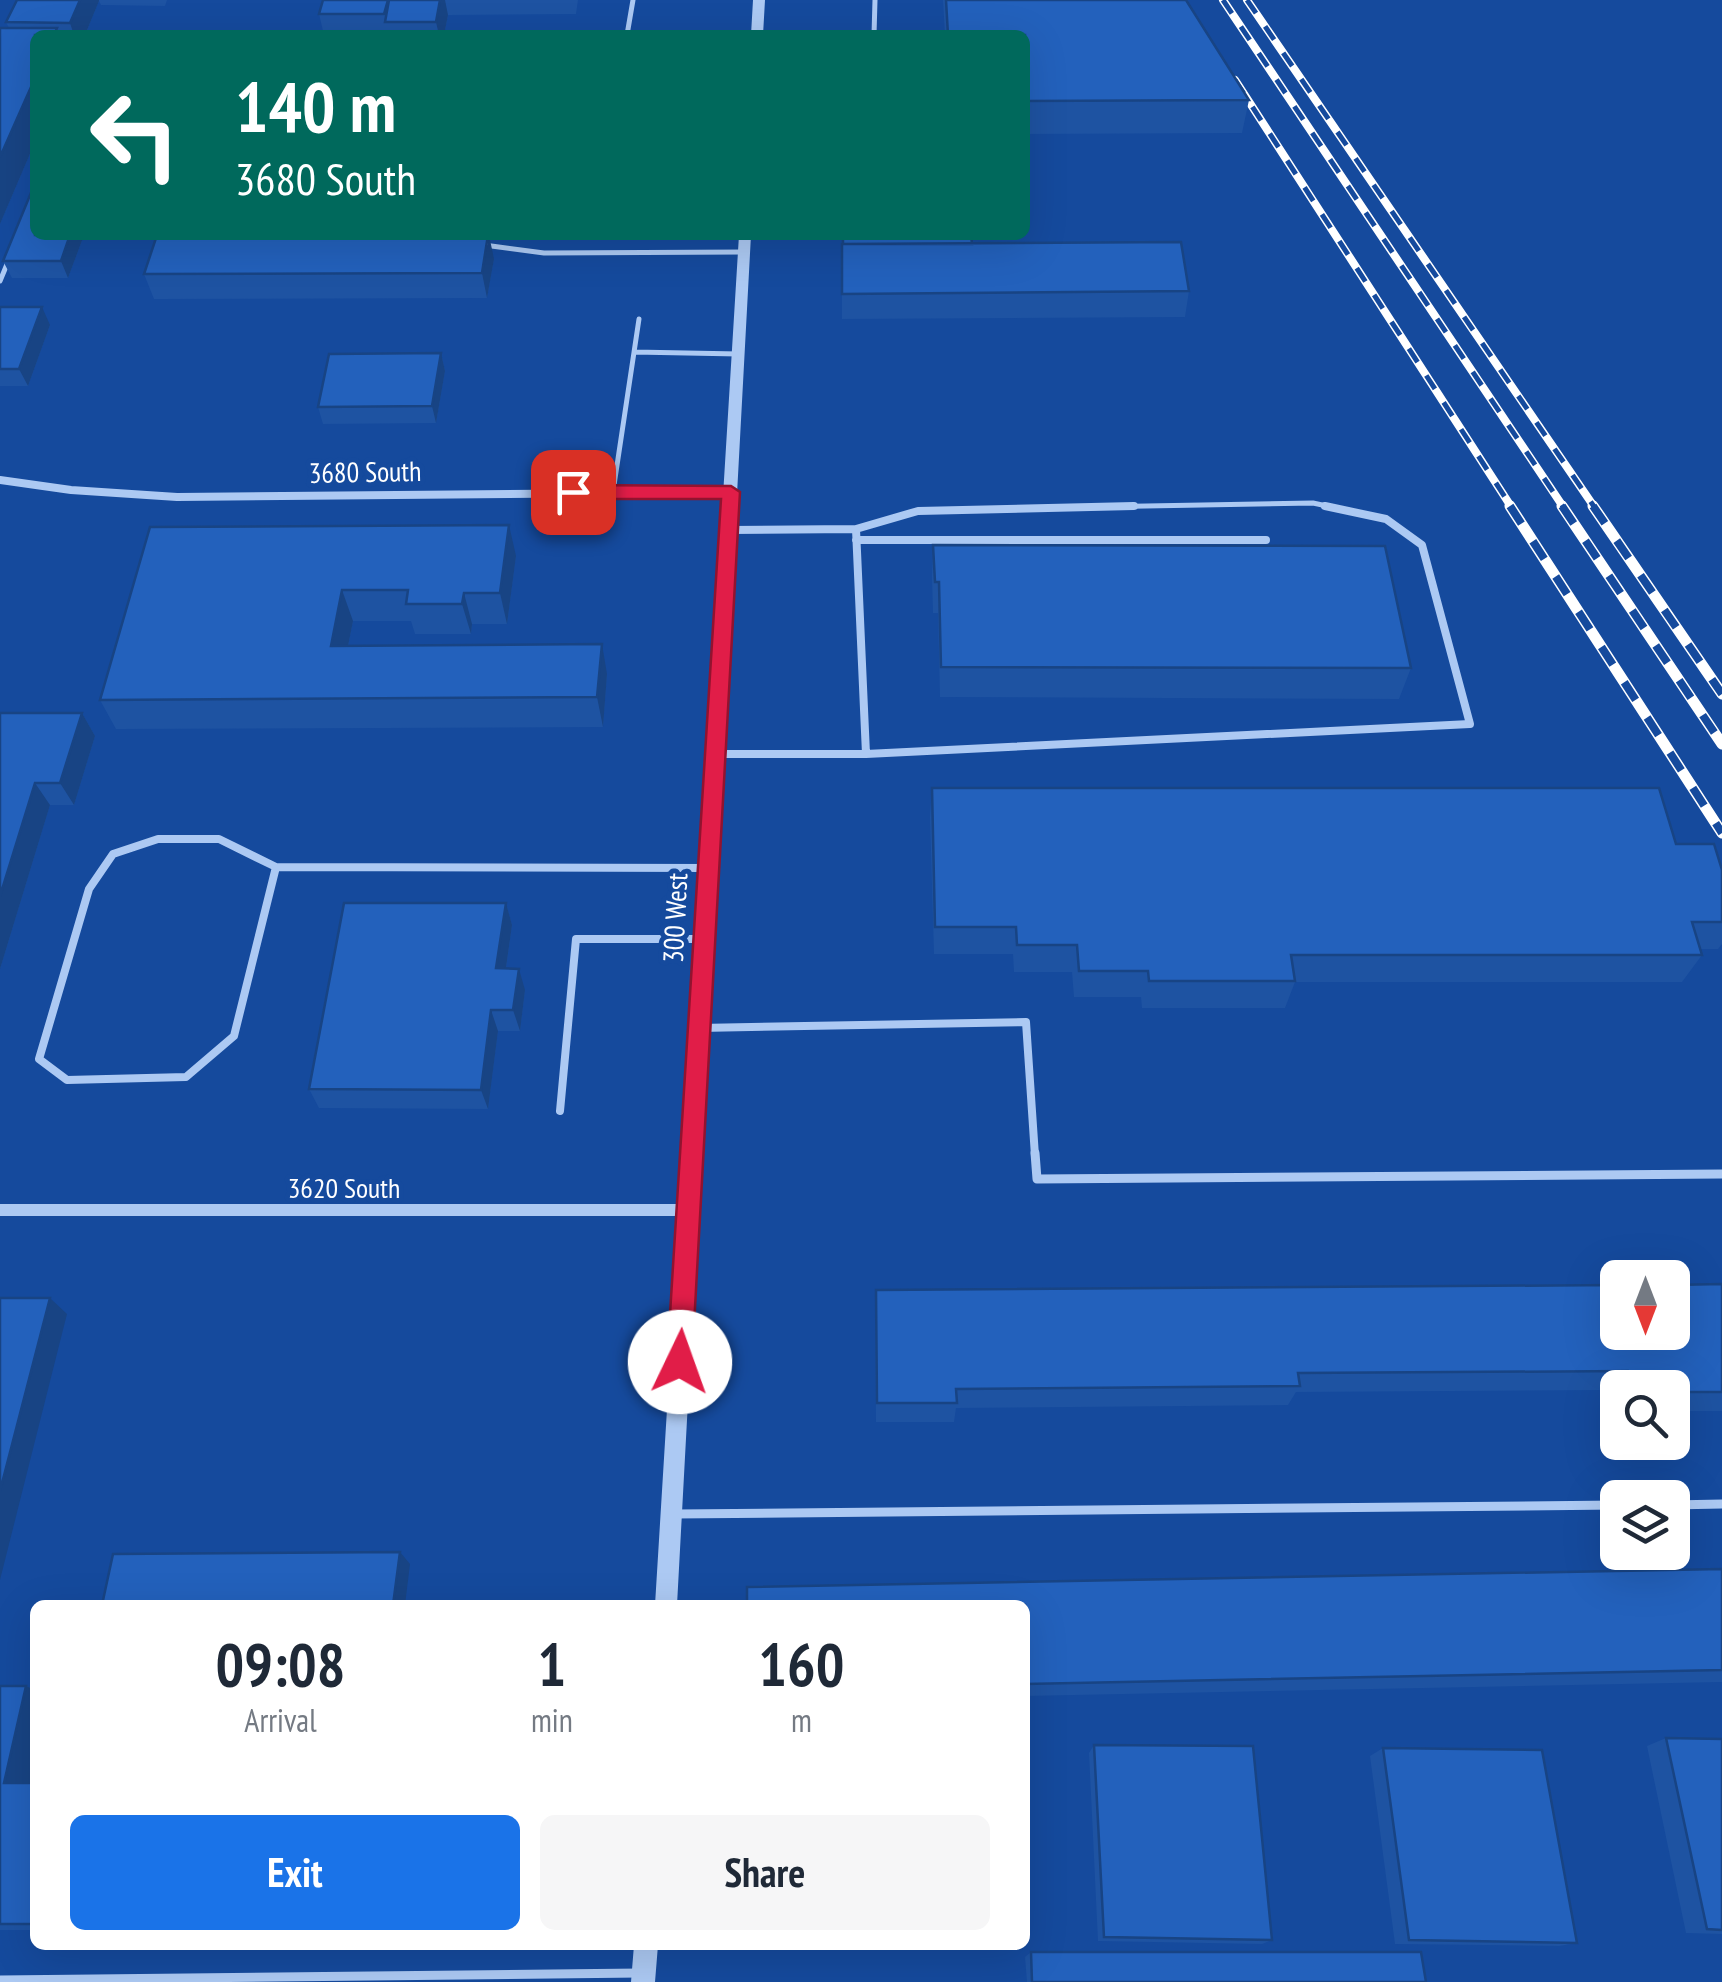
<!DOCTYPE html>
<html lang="en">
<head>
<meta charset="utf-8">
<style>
  :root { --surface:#fff; --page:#f6f6f7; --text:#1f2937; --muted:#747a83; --accent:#1a73e8 }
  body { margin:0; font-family:"PT Sans Narrow",sans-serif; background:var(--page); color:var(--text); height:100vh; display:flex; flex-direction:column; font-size:38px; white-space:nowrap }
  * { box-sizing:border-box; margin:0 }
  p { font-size:32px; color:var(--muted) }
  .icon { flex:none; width:55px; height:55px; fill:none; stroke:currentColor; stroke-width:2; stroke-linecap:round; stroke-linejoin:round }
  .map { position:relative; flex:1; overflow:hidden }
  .sheet { position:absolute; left:30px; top:1600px; width:1000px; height:350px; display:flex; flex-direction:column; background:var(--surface); border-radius:15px; box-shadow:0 10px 40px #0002 }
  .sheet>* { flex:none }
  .top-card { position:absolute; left:30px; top:30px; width:1000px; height:210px; border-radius:15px; box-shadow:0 10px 40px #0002; background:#00695c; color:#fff; overflow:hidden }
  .needle { width:65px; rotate:180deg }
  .tools { position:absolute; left:1600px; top:1260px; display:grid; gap:20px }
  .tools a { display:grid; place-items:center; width:90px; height:90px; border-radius:15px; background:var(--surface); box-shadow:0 10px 40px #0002; font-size:50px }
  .pin { position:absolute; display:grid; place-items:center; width:85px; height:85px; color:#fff; margin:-42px; border-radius:20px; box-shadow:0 5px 15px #0006 }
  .me { position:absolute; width:110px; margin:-55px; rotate:3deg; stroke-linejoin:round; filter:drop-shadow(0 0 8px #0008) }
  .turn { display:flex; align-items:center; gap:35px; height:210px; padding:0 40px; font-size:45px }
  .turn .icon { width:130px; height:130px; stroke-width:2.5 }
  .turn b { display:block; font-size:70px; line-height:85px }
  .eta { display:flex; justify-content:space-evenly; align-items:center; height:170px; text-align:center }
  .eta b { font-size:60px; font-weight:600; line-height:70px }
  .cta { display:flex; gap:20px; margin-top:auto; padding:20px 40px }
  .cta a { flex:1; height:115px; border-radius:15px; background:var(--accent); color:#fff; font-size:40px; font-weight:600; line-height:115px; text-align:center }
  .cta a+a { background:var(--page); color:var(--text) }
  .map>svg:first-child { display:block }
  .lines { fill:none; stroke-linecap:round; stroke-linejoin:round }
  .service-far2 { stroke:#acc9f3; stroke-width:5 }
  .service-far1 { stroke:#acc9f3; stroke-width:8 }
  .service { stroke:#acc9f3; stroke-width:9 }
  .minor-far1 { stroke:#acc9f3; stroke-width:8 }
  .minor { stroke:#acc9f3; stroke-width:12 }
  .tertiary { fill:#acc9f3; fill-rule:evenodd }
  .rail-far1-casing { stroke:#fff; stroke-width:8 }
  .rail-casing { stroke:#fff; stroke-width:11 }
  .rail-far1 { stroke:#154a9d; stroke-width:5; stroke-dasharray:16; stroke-linecap:butt }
  .rail { stroke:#154a9d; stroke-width:8; stroke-dasharray:21; stroke-linecap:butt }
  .wall { fill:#1e53a2 }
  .shaded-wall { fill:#184484 }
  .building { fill:#2361bc; stroke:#184484; stroke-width:2.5 }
  .route { fill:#e11d48; stroke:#92132f; stroke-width:2.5 }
  .labels { text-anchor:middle; stroke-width:10; stroke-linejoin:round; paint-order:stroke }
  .street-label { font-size:28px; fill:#fff; stroke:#154a9d }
</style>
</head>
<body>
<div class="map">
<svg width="1722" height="1982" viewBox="0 0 1722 1982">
  <rect width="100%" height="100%" fill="#154a9d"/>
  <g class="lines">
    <!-- service-far2 -->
    <path class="service-far2" d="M627 35 633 0
      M874 35 875 0
      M484 245 544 253 744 252
      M0 281 10 257
      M634 352 739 354
      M613 492 639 319
      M1034 508 1313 503 1336 508"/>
    <!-- service-far1 -->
    <path class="service-far1" d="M856 529 918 511 1134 506
      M728 530 856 529 866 754
      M856 540H1266
      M715 754H866L1470 724 1422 545 1386 519 1325 506
      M158 839H219L276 867 234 1036 186 1077 67 1080 39 1059 89 889 113 854Z
      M276 867 708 868
      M699 1028 1026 1022 1035 1156
      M560 1111 576 939H704"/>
    <!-- service -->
    <path class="service" d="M1035 1153 1037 1179 1722 1174
      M1672 1505 1722 1504
      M675 1514 1618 1505
      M0 1980 640 1973"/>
    <!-- minor-far1 -->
    <path class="minor-far1" d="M0 480 71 490 177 497 731 492"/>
    <!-- minor -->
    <path class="minor" d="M0 1210H688"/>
    <!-- tertiary -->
    <path class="tertiary" d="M753 0H765L763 35H751Z
      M739 235H751L677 1605H655Z
      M634 1945H658L655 1982H631Z"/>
    <defs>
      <path id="rail-far1" d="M1223 0 1564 508
        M1247 0 1595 508
        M1235 80 1512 508"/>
      <path id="rail" d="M1510 506 1722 833
        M1562 506 1722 744
        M1593 506 1722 694"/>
    </defs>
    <!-- rail-far1 casing -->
    <use href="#rail-far1" class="rail-far1-casing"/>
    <!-- rail casing -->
    <use href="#rail" class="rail-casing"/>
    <!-- rail-far1 -->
    <use href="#rail-far1" class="rail-far1"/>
    <!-- rail -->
    <use href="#rail" class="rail"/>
  </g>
  <!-- wall -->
  <path class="wall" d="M17 0H167L165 6 101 5 99 1 85 35H35V142L0 224V28H9L6 22Z
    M323 0H578L576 14 448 15 444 35H324L319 14Z
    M943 0H1186L1249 100 1242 133 1025 134V35H945Z
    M35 235H84L68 278H12L3 261Z
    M842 244H972L1189 291 1185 317 842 319Z
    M494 259 487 298 154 299 144 274Z
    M0 307 50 325 28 386H0Z
    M441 353 445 371 436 423 323 424 318 407Z
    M150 527 516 556 507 624H472L471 634H415L411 621H353L348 646 607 674 603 727 116 729 100 700Z
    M933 545 1411 668 1399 699 940 697 938 613H933L932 576Z
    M0 713H82L95 736 74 805H50L0 969Z
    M932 788 1676 844 1722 870V944L1718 949H1700L1702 955 1682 982H1295L1285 1008H1142L1141 997H1074L1072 972H1014L1013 954H934L930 817Z
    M506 903 512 925 506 969 525 990 520 1031H498L488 1109 319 1108 309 1089Z
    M1722 1284V1411H1672V1388H1618V1411H1612L1607 1390 1296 1392 1288 1405 956 1408 954 1422H876L875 1311Z
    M1722 1569V1682L1025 1696V1605Z
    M0 1686H26L35 1690V1771L32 1783H35V1930H0Z
    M1666 1738 1722 1739V1934L1686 1933 1647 1746Z
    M1094 1745 1272 1940 1262 1944 1098 1941 1089 1753Z
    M1383 1748 1577 1943 1559 1946 1395 1944 1370 1756Z
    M800 1945H966L964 1949 800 1946Z
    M1031 1952 1426 1982H1027L1025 1957Z"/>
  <!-- shaded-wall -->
  <path class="shaded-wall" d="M80 0H99V1L85 35H74L70 23Z
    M440 0H445L448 15 444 35H439L436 22Z
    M35 78V142L0 224V157Z
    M70 235H84L68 278 61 261Z
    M489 235 494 259 487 298 482 273Z
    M42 307 50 325 28 386 19 369Z
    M441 353 445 371 436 423 432 406Z
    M509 525 516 556 507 624 500 593Z
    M342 590 353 621 342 676 331 646Z
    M464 593 472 624 471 634 462 604Z
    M602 644 607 674 603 727 597 697Z
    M82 713 95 736 74 805 60 783Z
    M35 783 50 805 0 969V896Z
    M506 903 512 925 503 989 496 968Z
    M519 969 525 990 520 1031 513 1010Z
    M491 1010 498 1031 488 1109 481 1090Z
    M50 1298 67 1314 0 1580V1491Z
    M400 1552 410 1564 405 1605H393Z
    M26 1686 35 1690V1771L30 1792 4 1783Z"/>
  <!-- building -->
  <path class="building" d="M17 0H80L70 23 6 22Z
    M323 0H388L384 14H319Z
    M389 0H440L436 22H385Z
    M946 0H1186L1249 100 1025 101V35H948Z
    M0 28H57L54 35H35V78L0 157Z
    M35 183V235H70L61 261H3Z
    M157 235H488L482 273 144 274Z
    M843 235H971L972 244H843Z
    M1181 242 1189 291 842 294V244Z
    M0 307H42L19 369H0Z
    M441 353 432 406 318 407 329 354Z
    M509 525 500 593H464L462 604H406L408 590H342L331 646 602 644 597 697 100 700 150 527Z
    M933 545 1385 546 1411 668 941 667 939 582H935Z
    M0 713H82L60 783H35L0 896Z
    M932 788H1659L1676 844H1714L1722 870V922H1692L1702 955H1291L1295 981H1149L1148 971H1079L1077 945H1017L1016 927H935Z
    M344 903H506L496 968 519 969 513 1010H491L481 1090 309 1089Z
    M1722 1284V1392H1672V1388H1632L1628 1371 1298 1373 1300 1386 956 1389 957 1403H877L876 1290 1618 1285V1332H1672V1285Z
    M0 1298H50L0 1491Z
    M400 1552 393 1605H102L113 1554Z
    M1722 1569V1670L1025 1684V1605H747V1587Z
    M0 1686H26L4 1783H35V1924H0Z
    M1666 1738 1722 1739V1930L1707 1929Z
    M1094 1745 1253 1746 1272 1940 1104 1937Z
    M1383 1748 1542 1750 1577 1943 1409 1940Z
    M1031 1952H1421L1426 1982H1032Z"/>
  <!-- route -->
  <path class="route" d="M573 485 731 486 740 492 692 1362 689 1371 680 1375 670 1371 667 1362 721 499H573L564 492Z"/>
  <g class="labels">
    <!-- street labels -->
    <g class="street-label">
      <text transform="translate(365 472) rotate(-1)" y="10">3680 South</text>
      <text transform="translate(675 918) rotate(-87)" y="10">300 West</text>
      <text x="344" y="1198">3620 South</text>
    </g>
  </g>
</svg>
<div class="tools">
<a><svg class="needle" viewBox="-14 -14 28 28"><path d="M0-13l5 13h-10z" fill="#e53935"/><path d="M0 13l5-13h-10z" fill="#747a83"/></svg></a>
<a><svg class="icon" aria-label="search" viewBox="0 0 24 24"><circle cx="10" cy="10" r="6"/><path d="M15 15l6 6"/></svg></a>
<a><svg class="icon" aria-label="layers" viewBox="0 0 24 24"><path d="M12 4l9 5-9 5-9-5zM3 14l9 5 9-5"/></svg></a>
</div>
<div class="pin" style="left:573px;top:492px;background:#d93025"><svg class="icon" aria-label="arrive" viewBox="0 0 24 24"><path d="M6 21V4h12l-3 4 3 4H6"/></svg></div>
<svg class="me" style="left:680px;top:1362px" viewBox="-20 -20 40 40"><circle r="19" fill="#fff"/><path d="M0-13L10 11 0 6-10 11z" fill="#e11d48"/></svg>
<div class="top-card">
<div class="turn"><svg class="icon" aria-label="left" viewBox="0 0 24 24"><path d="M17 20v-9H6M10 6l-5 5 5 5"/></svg><div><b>140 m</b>3680 South</div></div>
</div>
<section class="sheet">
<div class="eta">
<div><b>09:08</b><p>Arrival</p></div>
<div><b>1</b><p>min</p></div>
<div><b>160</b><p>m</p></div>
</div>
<div class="cta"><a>Exit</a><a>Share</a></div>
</section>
</div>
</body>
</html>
